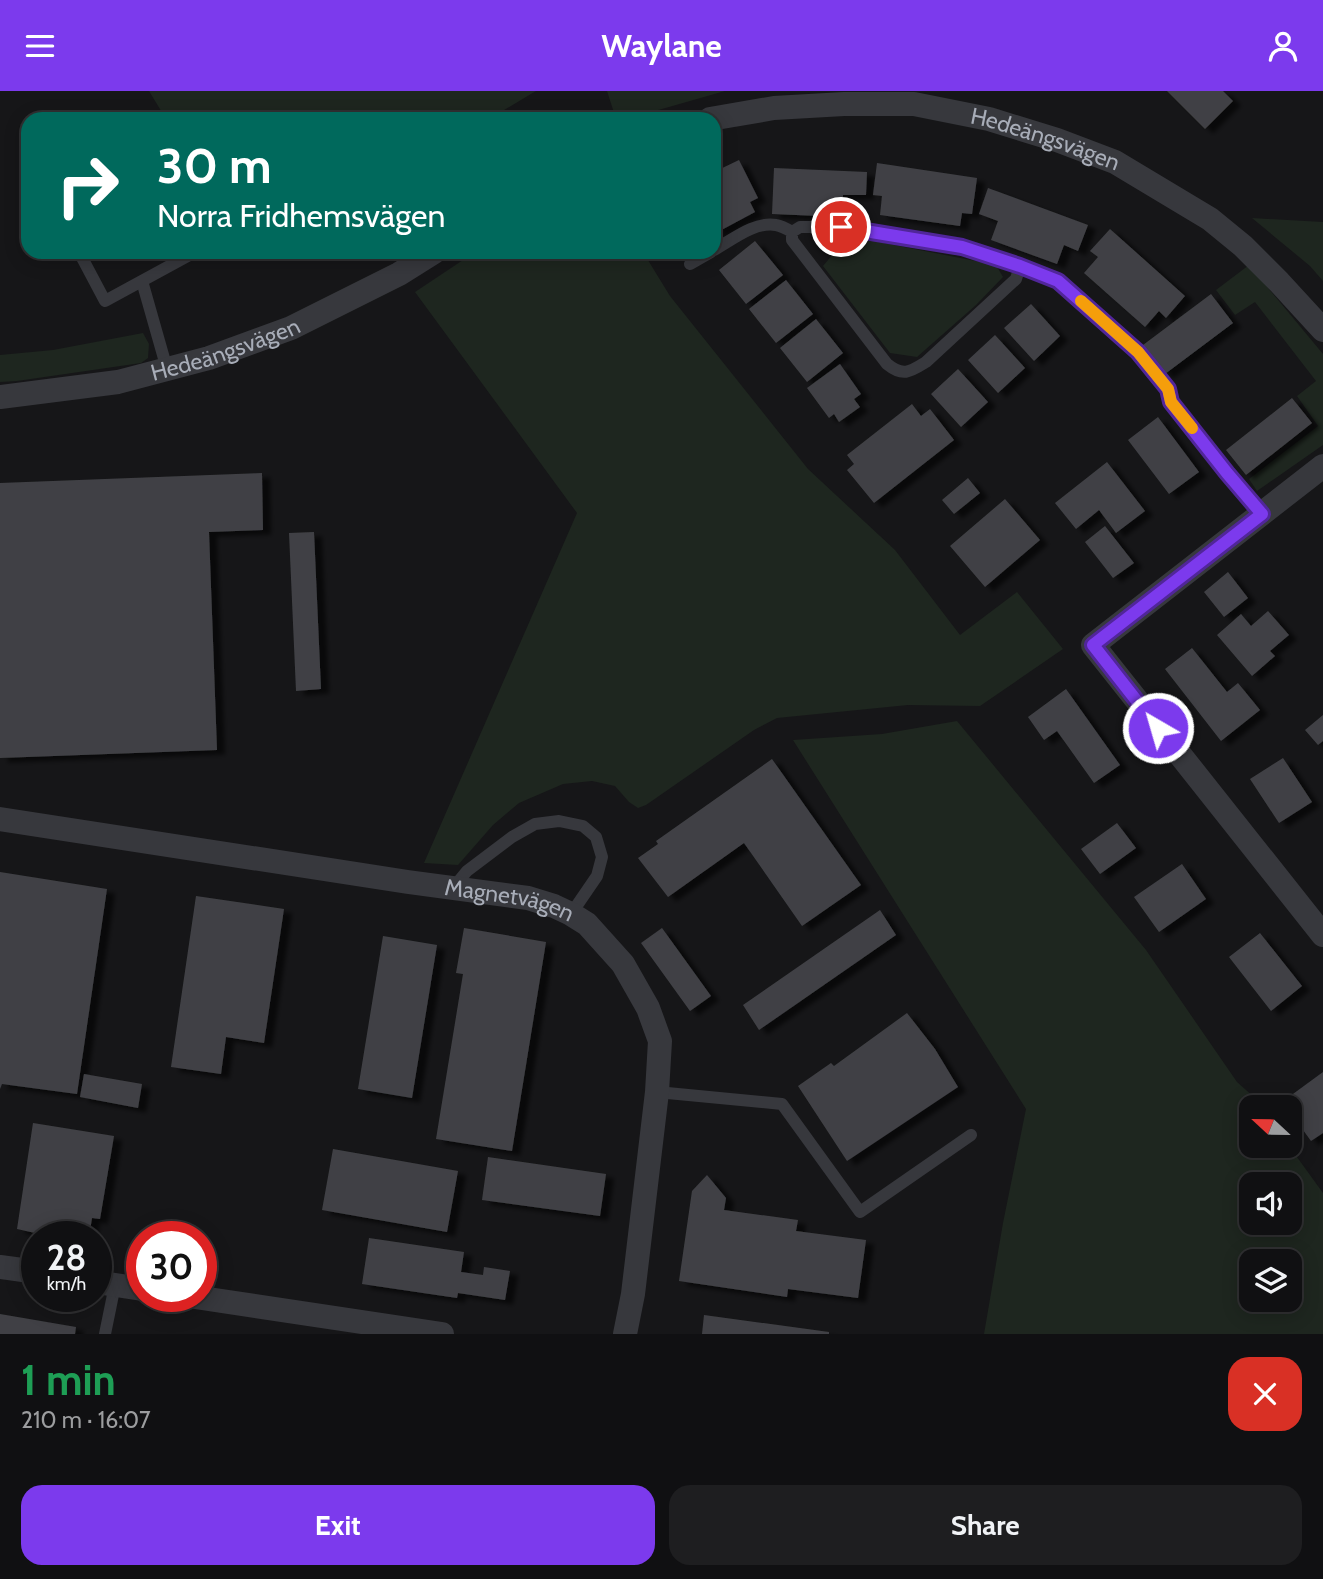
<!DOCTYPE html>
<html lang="en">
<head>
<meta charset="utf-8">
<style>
  :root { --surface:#101012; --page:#1e1e20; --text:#f1f3f6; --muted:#9c9d9f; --line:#303032; --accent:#7c3aed }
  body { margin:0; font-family:Cabin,sans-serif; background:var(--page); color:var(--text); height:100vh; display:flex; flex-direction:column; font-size:26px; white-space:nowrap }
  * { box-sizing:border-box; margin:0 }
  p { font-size:23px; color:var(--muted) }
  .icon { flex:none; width:38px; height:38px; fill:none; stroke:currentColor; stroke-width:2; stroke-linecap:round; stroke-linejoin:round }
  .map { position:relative; height:1243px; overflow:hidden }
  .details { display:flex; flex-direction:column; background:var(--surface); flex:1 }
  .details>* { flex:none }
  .guide { position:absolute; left:21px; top:21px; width:700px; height:147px; border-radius:21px; box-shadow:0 4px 18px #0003,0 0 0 2px var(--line); background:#00695c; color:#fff; overflow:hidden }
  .needle { width:46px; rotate:292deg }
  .controls { position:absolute; left:1239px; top:1004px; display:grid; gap:14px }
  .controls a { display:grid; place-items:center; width:63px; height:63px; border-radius:14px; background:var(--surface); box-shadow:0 4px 18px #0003,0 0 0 2px var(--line); font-size:35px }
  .speed { position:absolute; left:21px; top:1130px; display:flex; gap:14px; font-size:35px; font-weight:700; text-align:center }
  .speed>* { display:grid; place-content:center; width:91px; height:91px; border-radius:50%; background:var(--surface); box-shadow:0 4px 18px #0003,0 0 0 2px var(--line); line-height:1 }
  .speed small { font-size:18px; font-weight:400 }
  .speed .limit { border:10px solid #d22; background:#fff; color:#111 }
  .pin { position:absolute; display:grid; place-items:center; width:60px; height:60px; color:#fff; margin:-30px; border:4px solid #fff; border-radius:50%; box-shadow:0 2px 7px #0007 }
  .me { position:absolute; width:77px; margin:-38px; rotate:322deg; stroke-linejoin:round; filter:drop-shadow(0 0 5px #0008) }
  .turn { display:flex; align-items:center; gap:24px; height:147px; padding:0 21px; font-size:32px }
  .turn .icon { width:91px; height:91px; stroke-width:2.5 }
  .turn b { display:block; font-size:49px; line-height:60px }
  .round { display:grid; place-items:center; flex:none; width:74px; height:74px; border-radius:21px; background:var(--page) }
  .summary { display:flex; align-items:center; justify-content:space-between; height:119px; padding:0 21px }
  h1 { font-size:42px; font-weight:700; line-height:52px; color:#1e9e55 }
  .cta { display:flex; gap:14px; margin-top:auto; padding:14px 21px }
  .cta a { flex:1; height:80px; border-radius:21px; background:var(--accent); color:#fff; font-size:28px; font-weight:700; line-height:80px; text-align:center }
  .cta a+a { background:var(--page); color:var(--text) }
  header { display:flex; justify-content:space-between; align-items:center; height:91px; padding:0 21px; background:var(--accent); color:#fff; font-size:32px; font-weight:700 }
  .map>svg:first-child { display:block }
  .green { fill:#1e261f; fill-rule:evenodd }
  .building { fill:#404145; filter:url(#shadow) }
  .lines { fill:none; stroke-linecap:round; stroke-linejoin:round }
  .service { stroke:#37383d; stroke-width:12 }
  .minor { stroke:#37383d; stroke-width:24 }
  .route-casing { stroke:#51269a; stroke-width:18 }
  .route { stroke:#7c3aed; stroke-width:12 }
  .slow { stroke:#f59e0b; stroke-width:12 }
  .labels { text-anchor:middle; stroke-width:5; stroke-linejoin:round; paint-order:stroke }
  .street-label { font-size:23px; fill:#a8adb8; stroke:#111113 }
</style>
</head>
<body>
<header><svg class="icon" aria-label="menu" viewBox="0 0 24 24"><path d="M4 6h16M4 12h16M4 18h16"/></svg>Waylane<svg class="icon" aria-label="person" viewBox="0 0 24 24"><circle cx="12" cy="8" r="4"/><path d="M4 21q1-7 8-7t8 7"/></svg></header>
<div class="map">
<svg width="1323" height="1243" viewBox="0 0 1323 1243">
  <defs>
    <filter id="shadow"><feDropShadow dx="8" dy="4.5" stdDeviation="2" flood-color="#0009"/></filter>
  </defs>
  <rect width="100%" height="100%" fill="#161618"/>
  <!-- green -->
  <path class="green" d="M149 0H536L489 28H166Z
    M607 0H725L627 28H616Z
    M1252 127 1323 131V190L1310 175Z
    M848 145 996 174 1003 186 976 214 917 266 890 262 823 175Z
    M475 161H643L670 205 808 378 895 459 960 544 1017 501 1063 558 980 615 908 614 777 627 754 639 646 714 638 717 629 711 615 695 592 690 563 693 519 712 493 734 458 774 424 772 577 422 415 201Z
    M1249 174 1323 263V354L1257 400 1249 388 1318 335 1297 305 1316 290 1255 211 1235 224 1216 199Z
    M143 242 149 253 148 267 141 272 17 290 0 291V264L53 259Z
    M957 630 1146 859 1237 991 1255 1007 1261 1017H1251V1055H1289L1323 1102V1243H984L1003 1132 1026 1018 793 649 882 643ZM1251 1094H1290V1132H1251ZM1251 1171H1290V1209H1251Z"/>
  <!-- building -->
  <path class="building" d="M1167 0H1223L1233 10 1205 38Z
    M739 69 758 107 750 111 755 121 714 143V81Z
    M877 72 977 87 972 123 962 122 960 135 880 124 882 105 873 104Z
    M774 77 867 81 866 104H843V126L772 123Z
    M988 97 1088 134 1078 160 1064 154 1057 173 991 149 998 130 979 123Z
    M1110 138 1185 205 1166 227 1159 220 1145 236 1084 182 1098 166 1090 160Z
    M755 150 783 184 746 213 719 179Z
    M786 189 813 223 776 252 749 218Z
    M1211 203 1233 232 1165 283 1143 254Z
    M1031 213 1060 245 1034 270 1004 237Z
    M816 228 843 262 807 291 780 257Z
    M995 244 1025 277 998 302 968 269Z
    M840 273 861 303 854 308 860 316 839 331 834 323 829 327 807 297Z
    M958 278 988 311 961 336 931 303Z
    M1292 307 1312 332 1246 384 1226 359Z
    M912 313 921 325 930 318 954 349 874 412 847 379 854 373 847 364Z
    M1158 326 1199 381 1169 403 1128 349Z
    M1107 371 1145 420 1116 442 1099 419 1076 438 1055 412Z
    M262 382 263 439 209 441 217 659 0 667V392Z
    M968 387 980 402 954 423 942 409Z
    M1005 408 1040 449 985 496 950 455Z
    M1105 435 1134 472 1113 487 1085 451Z
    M314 441 321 598 296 600 289 442Z
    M1228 481 1248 507 1224 526 1204 501Z
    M1268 520 1289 544 1270 560 1275 565 1252 585 1217 544 1241 523 1251 535Z
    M1192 557 1227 601 1238 592 1260 619 1221 650 1165 578Z
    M1066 598 1120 674 1094 692 1057 640 1044 649 1028 626Z
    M1323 624V650L1318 654 1305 639Z
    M1283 667 1312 711 1279 732 1250 688Z
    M772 668 861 794 802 835 744 752 668 806 638 767 658 753 656 750Z
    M1117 732 1136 757 1100 783 1081 758Z
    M1182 773 1206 808 1159 841 1134 806Z
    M0 781 107 798 77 1003 2 993 0 998Z
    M196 805 284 818 264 952 226 946 221 983 171 976Z
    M880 819 896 844 759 939 743 914Z
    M464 837 546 851 512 1060 436 1048 463 883 456 882Z
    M662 837 711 905 690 920 641 852Z
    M1260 842 1302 895 1271 920 1229 866Z
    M383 845 437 854 412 1007 358 998Z
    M907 922 935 958 958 996 847 1070 798 995 831 972 834 975Z
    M1323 981V1042L1311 1050 1290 1021V1017H1286L1282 1011Z
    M84 983 142 993 138 1017 80 1006Z
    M33 1032 114 1045 100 1128 92 1127 89 1146H53L17 1138Z
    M333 1058 458 1080 447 1141 322 1119Z
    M488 1066 606 1083 600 1125 482 1109Z
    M707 1084 726 1107 724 1119 798 1129 796 1140 866 1149 858 1207 788 1198 787 1206 679 1190 692 1100Z
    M369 1147 464 1161 461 1181 483 1184 484 1176 510 1180 505 1209 458 1202 457 1207 362 1193Z
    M0 1223 76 1236 75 1243H0Z
    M704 1224 829 1241V1243H702Z"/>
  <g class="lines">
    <!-- service -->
    <path class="service" d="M714 159C732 149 755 130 776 134 782 135 787 138 792 141
      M79 161 105 210 195 161
      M690 173 711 161
      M1020 175 1016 188 926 271C910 281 903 286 887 273L792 149V141L800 136H841L904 145 962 156 1020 175 1058 190 1138 261 1168 298 1171 311 1227 382 1262 423
      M142 190 167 278
      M453 797 467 780 512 746 535 733 559 730 583 735 596 746 602 766 597 785 571 823
      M657 1001 782 1013 860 1121 971 1044
      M105 1243 115 1194"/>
    <!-- minor -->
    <g class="minor">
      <path id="s1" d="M710 28 774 17 844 13H914L989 28 1057 49 1115 71 1210 128 1243 155 1279 191 1323 239"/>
      <path id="s2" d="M0 306 118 291 209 267 291 237 399 183 434 161"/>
      <path d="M1323 375 1093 554 1323 844"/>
      <path id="s3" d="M0 728 408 791 528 807 554 815 571 823 587 833 623 873 648 917 660 950 657 1001 633 1203 625 1243"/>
      <path d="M0 1176 37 1181"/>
      <path d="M96 1191 142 1198"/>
      <path d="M195 1206 442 1243"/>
    </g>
  </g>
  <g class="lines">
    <defs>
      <path id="route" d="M841 136 962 156 1020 175 1058 190 1138 261 1168 298 1171 311 1227 382 1262 423 1093 554 1158 637"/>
    </defs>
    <!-- route casing -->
    <use href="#route" class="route-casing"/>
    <!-- route -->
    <use href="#route" class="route"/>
    <!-- slow -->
    <path class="slow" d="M1081 210 1138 261 1168 298 1171 311 1192 337"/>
  </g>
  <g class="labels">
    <!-- street labels -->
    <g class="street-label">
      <text dy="8" stroke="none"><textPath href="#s1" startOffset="341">Hedeängsvägen</textPath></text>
      <text dy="8" stroke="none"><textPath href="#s2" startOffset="231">Hedeängsvägen</textPath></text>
      <text dy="8" stroke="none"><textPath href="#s3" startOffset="516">Magnetvägen</textPath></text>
    </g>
  </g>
</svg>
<div class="controls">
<a><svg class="needle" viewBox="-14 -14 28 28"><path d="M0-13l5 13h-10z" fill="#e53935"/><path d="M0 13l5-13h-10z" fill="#9c9d9f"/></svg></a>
<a><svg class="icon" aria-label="sound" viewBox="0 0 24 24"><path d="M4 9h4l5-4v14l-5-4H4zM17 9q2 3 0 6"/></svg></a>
<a><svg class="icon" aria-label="layers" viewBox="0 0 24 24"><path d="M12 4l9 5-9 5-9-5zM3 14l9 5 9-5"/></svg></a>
</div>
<div class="speed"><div>28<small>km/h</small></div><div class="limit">30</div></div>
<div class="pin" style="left:841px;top:136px;background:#d93025"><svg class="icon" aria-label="arrive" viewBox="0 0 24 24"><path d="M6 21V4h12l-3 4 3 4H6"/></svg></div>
<svg class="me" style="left:1158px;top:637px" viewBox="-20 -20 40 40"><circle r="17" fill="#7c3aed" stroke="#fff" stroke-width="3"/><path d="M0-11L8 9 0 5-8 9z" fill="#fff"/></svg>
<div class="guide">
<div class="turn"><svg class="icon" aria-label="right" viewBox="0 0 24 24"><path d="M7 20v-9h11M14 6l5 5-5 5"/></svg><div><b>30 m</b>Norra Fridhemsvägen</div></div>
</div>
</div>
<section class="details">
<div class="summary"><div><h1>1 min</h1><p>210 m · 16:07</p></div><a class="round" style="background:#d93025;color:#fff"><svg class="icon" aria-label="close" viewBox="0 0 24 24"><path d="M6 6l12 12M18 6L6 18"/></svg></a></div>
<div class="cta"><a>Exit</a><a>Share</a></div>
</section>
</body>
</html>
